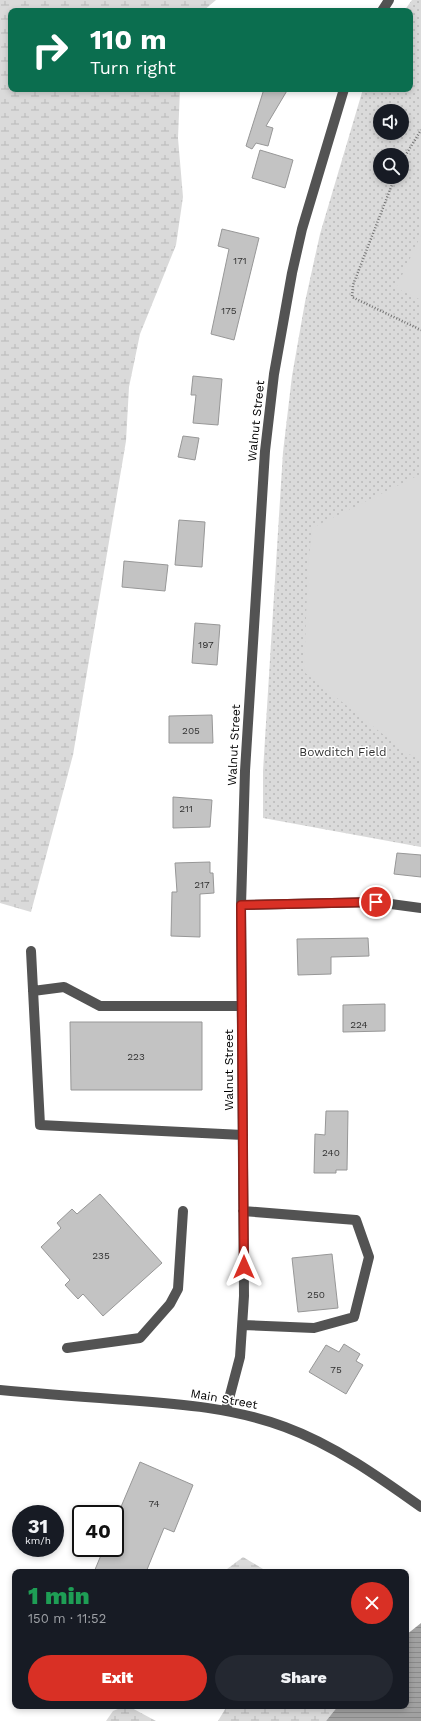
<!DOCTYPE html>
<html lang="en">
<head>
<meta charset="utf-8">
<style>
  :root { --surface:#171b24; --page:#242831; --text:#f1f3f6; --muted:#9ea1a6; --accent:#d93025 }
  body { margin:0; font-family:"Work Sans",sans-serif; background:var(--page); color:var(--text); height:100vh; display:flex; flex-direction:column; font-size:15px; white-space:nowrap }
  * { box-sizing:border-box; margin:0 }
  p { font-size:13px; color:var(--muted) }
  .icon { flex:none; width:22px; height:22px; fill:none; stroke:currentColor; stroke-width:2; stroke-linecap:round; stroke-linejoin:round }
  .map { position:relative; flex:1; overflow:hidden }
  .sheet { position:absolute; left:12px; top:1569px; width:397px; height:140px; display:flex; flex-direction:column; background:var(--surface); border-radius:8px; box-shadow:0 2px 6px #0003 }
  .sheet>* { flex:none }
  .top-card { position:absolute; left:8px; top:8px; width:405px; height:84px; border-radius:8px; box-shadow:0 2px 6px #0003; background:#0b6e4f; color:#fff; overflow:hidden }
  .fabs { position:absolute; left:373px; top:104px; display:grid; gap:8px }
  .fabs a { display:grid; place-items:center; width:36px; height:36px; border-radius:50%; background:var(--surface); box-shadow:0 2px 6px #0003; font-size:20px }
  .speed { position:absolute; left:12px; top:1505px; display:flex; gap:8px; font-size:20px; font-weight:700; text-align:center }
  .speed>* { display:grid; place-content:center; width:52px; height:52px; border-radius:50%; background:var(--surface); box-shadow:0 2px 6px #0003; line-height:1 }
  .speed small { font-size:10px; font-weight:400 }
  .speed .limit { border:2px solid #111; border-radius:6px; background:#fff; color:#111 }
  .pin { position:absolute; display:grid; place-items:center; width:34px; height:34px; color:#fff; margin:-17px; border:2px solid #fff; border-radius:50%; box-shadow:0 1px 4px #0007 }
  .me { position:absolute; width:44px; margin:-22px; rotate:0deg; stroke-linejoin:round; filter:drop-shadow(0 0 3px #0008) }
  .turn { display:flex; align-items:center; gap:14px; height:84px; padding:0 16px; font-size:18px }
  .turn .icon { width:52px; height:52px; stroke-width:2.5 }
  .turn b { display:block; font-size:28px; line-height:34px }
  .round { display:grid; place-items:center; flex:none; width:42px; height:42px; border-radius:21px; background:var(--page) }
  .headline { display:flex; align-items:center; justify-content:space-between; height:68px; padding:0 16px }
  h1 { font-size:24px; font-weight:800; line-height:30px; color:#1e9e55 }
  .primary-button { display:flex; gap:8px; margin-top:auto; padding:8px 16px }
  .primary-button a { flex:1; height:46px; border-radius:24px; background:var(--accent); color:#fff; font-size:16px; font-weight:800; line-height:46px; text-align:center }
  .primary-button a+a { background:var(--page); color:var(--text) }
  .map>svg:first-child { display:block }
  .green { fill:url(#green-dots); fill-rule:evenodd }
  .wetland { fill:url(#wetland-marsh) }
  .pitch { fill:#dadada }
  .water { fill:url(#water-rules) }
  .building { fill:#c3c3c3; stroke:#979797 }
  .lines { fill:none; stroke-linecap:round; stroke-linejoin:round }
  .path { stroke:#757575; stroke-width:2.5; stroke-dasharray:1 2; stroke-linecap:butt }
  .minor { stroke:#535353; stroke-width:10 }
  .route-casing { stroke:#8d1f18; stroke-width:10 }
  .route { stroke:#d93025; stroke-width:7 }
  .labels { text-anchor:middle; stroke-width:3; stroke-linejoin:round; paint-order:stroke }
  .number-label { font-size:10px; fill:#313131 }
  .street-label { font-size:12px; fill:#000; stroke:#fff }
  .park-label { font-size:12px; fill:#313131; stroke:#fff }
</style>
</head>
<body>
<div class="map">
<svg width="421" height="1721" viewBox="0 0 421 1721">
  <defs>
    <pattern id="green-dots" width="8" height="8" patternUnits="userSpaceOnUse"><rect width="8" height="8" fill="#dadada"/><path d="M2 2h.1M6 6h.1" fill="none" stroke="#b9b9b9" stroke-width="1.8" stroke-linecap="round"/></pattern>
    <pattern id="wetland-marsh" width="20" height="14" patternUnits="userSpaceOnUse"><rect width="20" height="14" fill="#dadada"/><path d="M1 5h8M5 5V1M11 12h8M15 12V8" fill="none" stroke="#b9b9b9"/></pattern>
    <pattern id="water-rules" width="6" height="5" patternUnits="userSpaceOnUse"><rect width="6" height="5" fill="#a1a1a1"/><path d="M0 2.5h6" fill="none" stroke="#898989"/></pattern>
  </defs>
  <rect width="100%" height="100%" fill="#fff"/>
  <!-- green -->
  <path class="green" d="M412 0H421V847L263 818V771L283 452 292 376 305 302 320 234 363 89H410V11H404ZM380 111H402V133H380ZM380 155H402V177H380Z"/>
  <!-- wetland -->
  <path class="wetland" d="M0 0H216L203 11H11V89H180L178 138 183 197 176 245 140 334 129 387 126 441 73 755 31 912 0 903Z
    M243 1557 268 1572H223Z
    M125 1706H128L156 1721H106L113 1711Z
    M227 1706H338L326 1721H218Z"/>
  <!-- pitch -->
  <path class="pitch" d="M421 235V300L396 288Z
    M421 474V758L408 754 304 672 308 566 312 528Z"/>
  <!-- water -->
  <path class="water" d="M421 1623V1721H326L338 1706H406V1635Z"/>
  <!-- building -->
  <path class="building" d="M264 89H288L266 126 273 128 268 146 256 143 252 149 246 146Z
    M260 150 293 160 285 188 252 178Z
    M222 229 259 238 234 340 211 334 229 249 218 246Z
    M193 376 222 379 218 425 193 423 196 395H191Z
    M183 436 199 438 195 460 178 457Z
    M179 520 205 522 202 567 175 565Z
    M124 561 168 565 165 591 122 587Z
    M195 623 220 625 217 665 192 663Z
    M212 715 213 743H169V716Z
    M173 797 212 800 210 827 173 828Z
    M397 853 421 855V877L394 874Z
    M210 862V873H213L214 893 200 894V937L171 936 172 892H177L175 863Z
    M368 938 369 956 331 957V974L298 975 297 939Z
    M385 1004V1031L343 1032V1005Z
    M70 1022H202V1090H71Z
    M326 1111H348L347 1170H336V1173H314L315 1134 325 1135Z
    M100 1194 162 1263 103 1316 83 1294 78 1299 65 1285 70 1280 41 1247 61 1228 57 1223 72 1209 77 1214Z
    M332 1254 338 1308 298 1312 292 1258Z
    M344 1344 360 1354 356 1361 363 1365 346 1394 309 1372 326 1345 339 1352Z
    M140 1462 193 1485 174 1532 164 1528 146 1572H94L104 1548H115V1521Z"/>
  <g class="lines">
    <!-- path -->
    <path class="path" d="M402 161 421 130
      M395 177 353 285 352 297 421 330"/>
    <!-- minor -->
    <path class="minor" d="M382 11 389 0
      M241 905 376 902 421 908
      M31 951 40 1125 243 1135
      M33 991 64 987 100 1006H242
      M243 1325 314 1328 354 1317 369 1257 356 1220 243 1211
      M67 1348 140 1338 170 1304 178 1289 183 1211
      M0 1390C42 1394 85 1397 127 1400 181 1404 234 1408 285 1427 334 1445 379 1477 421 1507
      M226 1410 240 1357 244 1296 241 905 245 771 265 451 274 374 292 273 302 229 344 89"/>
  </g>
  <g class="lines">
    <defs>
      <path id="route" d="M244 1267 241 905 376 902"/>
    </defs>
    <!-- route casing -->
    <use href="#route" class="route-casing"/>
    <!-- route -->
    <use href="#route" class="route"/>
  </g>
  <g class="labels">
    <!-- number labels -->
    <g class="number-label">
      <text x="240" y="264">171</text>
      <text x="229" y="314">175</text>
      <text x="206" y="648">197</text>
      <text x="191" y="734">205</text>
      <text x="186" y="812">211</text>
      <text x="202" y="888">217</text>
      <text x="359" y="1028">224</text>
      <text x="136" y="1060">223</text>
      <text x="331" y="1156">240</text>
      <text x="101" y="1259">235</text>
      <text x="316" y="1298">250</text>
      <text x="336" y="1373">75</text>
      <text x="154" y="1507">74</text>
    </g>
    <!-- street labels -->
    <g class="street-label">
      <text transform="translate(256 421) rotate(-84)" y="4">Walnut Street</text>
      <text transform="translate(234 745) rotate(-87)" y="4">Walnut Street</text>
      <text transform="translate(229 1070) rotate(-90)" y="4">Walnut Street</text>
      <text transform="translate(224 1399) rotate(10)" y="4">Main Street</text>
    </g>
    <!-- park labels -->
    <g class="park-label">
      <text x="343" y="756">Bowditch Field</text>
    </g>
  </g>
</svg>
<div class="fabs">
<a><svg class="icon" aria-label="sound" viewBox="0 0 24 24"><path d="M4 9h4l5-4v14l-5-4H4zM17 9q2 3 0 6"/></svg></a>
<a><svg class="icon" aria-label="search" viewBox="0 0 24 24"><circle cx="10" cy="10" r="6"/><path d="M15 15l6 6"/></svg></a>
</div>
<div class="speed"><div>31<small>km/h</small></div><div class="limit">40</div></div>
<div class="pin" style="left:376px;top:902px;background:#d93025"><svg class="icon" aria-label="arrive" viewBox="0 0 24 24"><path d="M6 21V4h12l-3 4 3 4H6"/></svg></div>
<svg class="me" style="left:244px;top:1267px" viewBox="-20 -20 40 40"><path d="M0-17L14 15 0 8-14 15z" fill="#d93025" stroke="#fff" stroke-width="4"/></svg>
<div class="top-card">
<div class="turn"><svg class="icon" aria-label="right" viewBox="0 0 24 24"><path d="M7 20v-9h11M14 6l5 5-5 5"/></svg><div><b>110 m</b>Turn right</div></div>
</div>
<section class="sheet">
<div class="headline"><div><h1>1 min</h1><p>150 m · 11:52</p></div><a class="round" style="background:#d93025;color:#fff"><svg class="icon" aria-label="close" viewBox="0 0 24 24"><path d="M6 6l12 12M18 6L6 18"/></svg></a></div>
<div class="primary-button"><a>Exit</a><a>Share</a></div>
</section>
</div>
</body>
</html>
